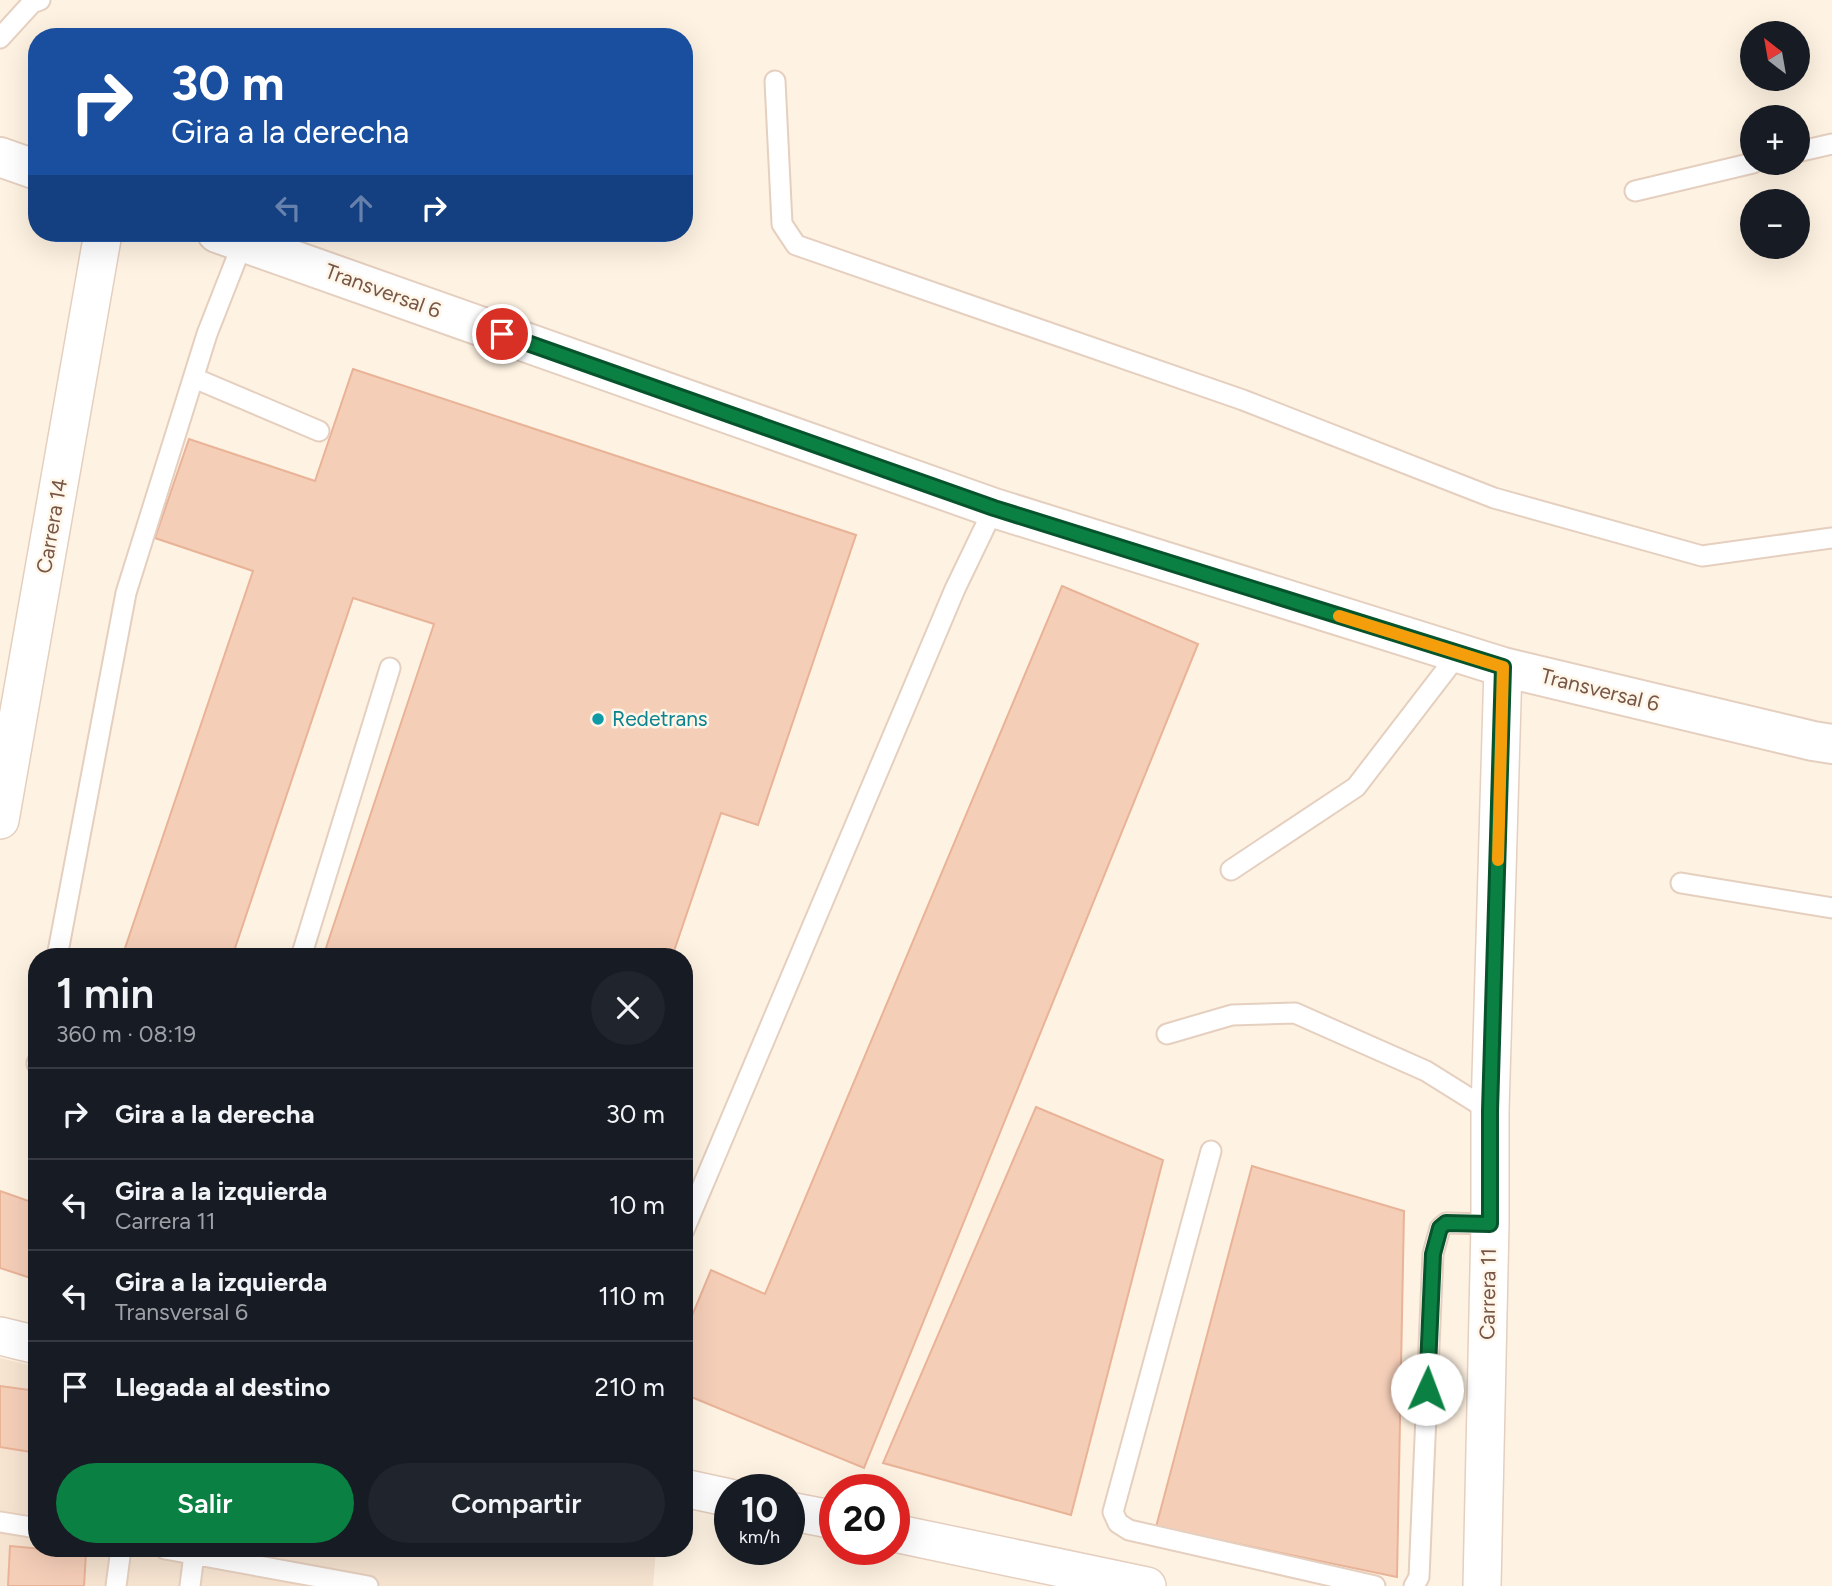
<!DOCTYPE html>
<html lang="es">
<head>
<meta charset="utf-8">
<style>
  :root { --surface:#171b24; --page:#20242c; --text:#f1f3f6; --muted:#9ea1a6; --line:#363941; --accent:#0b8043 }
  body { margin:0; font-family:Figtree,sans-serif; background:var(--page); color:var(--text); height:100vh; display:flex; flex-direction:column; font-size:26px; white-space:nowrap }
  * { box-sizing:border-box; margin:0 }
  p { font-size:23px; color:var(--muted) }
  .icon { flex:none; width:38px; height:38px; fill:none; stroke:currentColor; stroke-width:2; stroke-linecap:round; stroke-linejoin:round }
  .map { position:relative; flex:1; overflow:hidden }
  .panel { position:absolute; left:28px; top:948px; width:665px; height:609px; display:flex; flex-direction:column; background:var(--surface); border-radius:28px; box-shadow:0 7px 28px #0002 }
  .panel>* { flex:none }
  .guide { position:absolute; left:28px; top:28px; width:665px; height:214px; border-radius:28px; box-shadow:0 7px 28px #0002; background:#1a4fa0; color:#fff; overflow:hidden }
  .needle { width:46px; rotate:329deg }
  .controls { position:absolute; left:1740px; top:21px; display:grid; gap:14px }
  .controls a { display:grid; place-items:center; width:70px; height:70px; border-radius:50%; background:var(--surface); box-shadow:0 7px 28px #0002; font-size:35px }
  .speed { position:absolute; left:714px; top:1474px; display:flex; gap:14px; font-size:35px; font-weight:700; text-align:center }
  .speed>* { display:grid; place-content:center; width:91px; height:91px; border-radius:50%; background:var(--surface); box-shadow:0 7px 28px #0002; line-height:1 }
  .speed small { font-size:18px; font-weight:400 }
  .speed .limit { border:10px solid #d22; background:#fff; color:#111 }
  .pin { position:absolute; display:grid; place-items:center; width:60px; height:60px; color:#fff; margin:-30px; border:4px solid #fff; border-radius:50%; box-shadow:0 2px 7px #0007 }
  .me { position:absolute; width:77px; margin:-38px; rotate:2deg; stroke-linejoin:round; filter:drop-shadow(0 0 5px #0008) }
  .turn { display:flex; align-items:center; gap:24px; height:147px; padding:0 28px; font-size:32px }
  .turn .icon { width:91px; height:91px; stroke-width:2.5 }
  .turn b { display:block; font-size:49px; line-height:60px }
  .lanes { display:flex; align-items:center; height:66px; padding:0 28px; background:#0003; justify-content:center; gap:35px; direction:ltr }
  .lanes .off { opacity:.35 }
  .round { display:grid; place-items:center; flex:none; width:74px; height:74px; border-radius:37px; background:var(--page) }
  .head { display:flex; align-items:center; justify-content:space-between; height:119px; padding:0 28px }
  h1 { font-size:42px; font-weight:600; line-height:52px }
  .button { display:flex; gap:14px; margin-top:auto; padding:14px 28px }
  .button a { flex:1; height:80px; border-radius:42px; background:var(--accent); color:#fff; font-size:28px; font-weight:600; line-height:80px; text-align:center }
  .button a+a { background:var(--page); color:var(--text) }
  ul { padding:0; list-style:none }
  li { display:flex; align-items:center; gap:21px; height:91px; padding:0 28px; border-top:2px solid var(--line) }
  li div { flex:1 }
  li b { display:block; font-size:26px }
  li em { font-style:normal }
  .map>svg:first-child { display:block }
  .residential { fill:#f6e3d0 }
  .building { fill:#f5ceb8; stroke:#e9b397; stroke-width:2 }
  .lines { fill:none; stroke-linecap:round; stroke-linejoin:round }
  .service-casing { stroke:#e5cfbf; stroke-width:23 }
  .minor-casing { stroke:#e5cfbf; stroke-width:40 }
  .tertiary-casing { stroke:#e5cfbf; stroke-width:42 }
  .service { stroke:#fff; stroke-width:19 }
  .minor { stroke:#fff; stroke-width:37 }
  .tertiary { stroke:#fff; stroke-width:38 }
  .route-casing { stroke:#07532c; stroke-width:18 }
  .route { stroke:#0b8043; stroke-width:12 }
  .slow { stroke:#f59e0b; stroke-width:12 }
  .culture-dot { fill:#0f9aa8; stroke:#fff6ea; stroke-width:2.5 }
  .labels { text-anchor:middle; stroke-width:5; stroke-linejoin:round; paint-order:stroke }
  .street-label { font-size:21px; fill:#775646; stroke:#fff6ea }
  .culture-label { font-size:21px; fill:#0d838f; stroke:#fff6ea; text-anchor:start }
</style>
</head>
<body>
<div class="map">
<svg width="1832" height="1586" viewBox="0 0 1832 1586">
  <rect width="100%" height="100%" fill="#fef2e2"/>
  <!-- residential -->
  <path class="residential" d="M0 1358 37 1367V1549H656L653 1586H0Z"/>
  <!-- building -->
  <path class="building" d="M353 369 856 535 758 825 721 813 672 957H323L434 624 353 598 232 957H122L253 571 155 538 189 439 315 481Z
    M1062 586 1198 644 864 1468 684 1394V1335L711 1270 765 1294Z
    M1036 1107 1163 1160 1071 1515 883 1463Z
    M1252 1166 1404 1211 1397 1577 1156 1527Z
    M0 1191 37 1204V1280L0 1268Z
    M0 1386 37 1391V1453L0 1447Z
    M10 1546 86 1553 84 1586H8Z"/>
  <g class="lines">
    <defs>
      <path id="service" d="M0 38 32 3 40 0
        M775 81 782 224 796 245 1243 400 1494 498 1702 556 1832 538
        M1797 152 1832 144
        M1635 191 1753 163
        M194 378 319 431
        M1231 870 1356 787 1459 653
        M1681 883 1832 908
        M57 957 126 593 207 334 243 242
        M301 957 390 668
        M1167 1034 1232 1015 1295 1013 1426 1071 1490 1111
        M37 1063V1064
        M1211 1151 1113 1512 1118 1523 1129 1530 1375 1586
        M684 1230 955 589 994 508
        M0 1522 37 1528
        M165 1549 368 1586
        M116 1586 121 1549
        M190 1586 194 1554
        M1414 1586 1419 1577 1433 1254 1440 1228 1446 1223 1490 1224"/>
      <path id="minor" d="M0 820 103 233
        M0 1336 37 1345
        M684 1488 730 1498
        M789 1511 835 1520
        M894 1533 1147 1586
        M1482 1586 1490 1224V1111L1503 667"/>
      <path id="tertiary" d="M0 157 37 170
        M217 233 994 508 1503 667 1813 741 1832 744"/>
    </defs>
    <!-- service casing -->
    <use href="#service" class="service-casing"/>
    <!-- minor casing -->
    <use href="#minor" class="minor-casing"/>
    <!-- tertiary casing -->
    <use href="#tertiary" class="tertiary-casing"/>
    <!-- service -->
    <use href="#service" class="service"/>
    <!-- minor -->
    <use href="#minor" class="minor"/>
    <!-- tertiary -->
    <use href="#tertiary" class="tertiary"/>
  </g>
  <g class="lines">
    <defs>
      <path id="route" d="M502 334 994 508 1503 667 1490 1111V1224L1446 1223 1440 1228 1433 1254 1427 1389"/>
    </defs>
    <!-- route casing -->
    <use href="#route" class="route-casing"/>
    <!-- route -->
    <use href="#route" class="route"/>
    <!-- slow -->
    <path class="slow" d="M1339 616 1503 667 1498 860"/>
  </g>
  <!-- markers -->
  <circle class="culture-dot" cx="598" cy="719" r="7"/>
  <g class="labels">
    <!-- street labels -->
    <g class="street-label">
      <text transform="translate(383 291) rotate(20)" y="7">Transversal 6</text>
      <text transform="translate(52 526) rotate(-80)" y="7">Carrera 14</text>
      <text transform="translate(1600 690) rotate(14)" y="7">Transversal 6</text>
      <text transform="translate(1488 1294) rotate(-89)" y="7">Carrera 11</text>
    </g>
    <!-- culture labels -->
    <g class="culture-label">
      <text x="612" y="726">Redetrans</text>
    </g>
  </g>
</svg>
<div class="controls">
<a><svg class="needle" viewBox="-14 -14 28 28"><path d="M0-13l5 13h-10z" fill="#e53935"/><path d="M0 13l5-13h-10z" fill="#9ea1a6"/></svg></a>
<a>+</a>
<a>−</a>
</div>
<div class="speed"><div>10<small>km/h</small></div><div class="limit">20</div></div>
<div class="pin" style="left:502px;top:334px;background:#d93025"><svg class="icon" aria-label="arrive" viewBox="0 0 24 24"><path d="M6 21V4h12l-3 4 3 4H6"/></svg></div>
<svg class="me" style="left:1427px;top:1389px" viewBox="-20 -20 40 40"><circle r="19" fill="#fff"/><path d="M0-13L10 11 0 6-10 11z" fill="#0b8043"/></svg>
<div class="guide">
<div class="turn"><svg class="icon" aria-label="right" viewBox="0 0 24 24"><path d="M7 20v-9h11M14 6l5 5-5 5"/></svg><div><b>30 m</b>Gira a la derecha</div></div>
<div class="lanes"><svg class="icon off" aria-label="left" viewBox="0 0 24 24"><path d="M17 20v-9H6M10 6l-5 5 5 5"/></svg><svg class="icon off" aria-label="ahead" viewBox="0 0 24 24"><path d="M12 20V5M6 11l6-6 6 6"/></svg><svg class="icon" aria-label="right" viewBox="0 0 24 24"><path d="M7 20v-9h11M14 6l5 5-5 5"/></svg></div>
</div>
<section class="panel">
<div class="head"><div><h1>1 min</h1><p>360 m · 08:19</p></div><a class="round"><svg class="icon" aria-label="close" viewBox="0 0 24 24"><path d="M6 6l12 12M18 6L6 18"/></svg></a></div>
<ul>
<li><svg class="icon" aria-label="right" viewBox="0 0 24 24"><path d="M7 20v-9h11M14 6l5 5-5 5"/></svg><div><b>Gira a la derecha</b></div><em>30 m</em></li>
<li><svg class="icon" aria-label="left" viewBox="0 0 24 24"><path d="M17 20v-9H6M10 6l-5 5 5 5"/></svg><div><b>Gira a la izquierda</b><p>Carrera 11</p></div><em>10 m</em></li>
<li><svg class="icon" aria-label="left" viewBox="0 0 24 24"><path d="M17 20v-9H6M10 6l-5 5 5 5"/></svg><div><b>Gira a la izquierda</b><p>Transversal 6</p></div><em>110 m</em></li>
<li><svg class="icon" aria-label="arrive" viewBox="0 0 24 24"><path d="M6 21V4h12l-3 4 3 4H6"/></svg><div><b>Llegada al destino</b></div><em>210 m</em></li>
</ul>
<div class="button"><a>Salir</a><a>Compartir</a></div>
</section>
</div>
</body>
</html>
